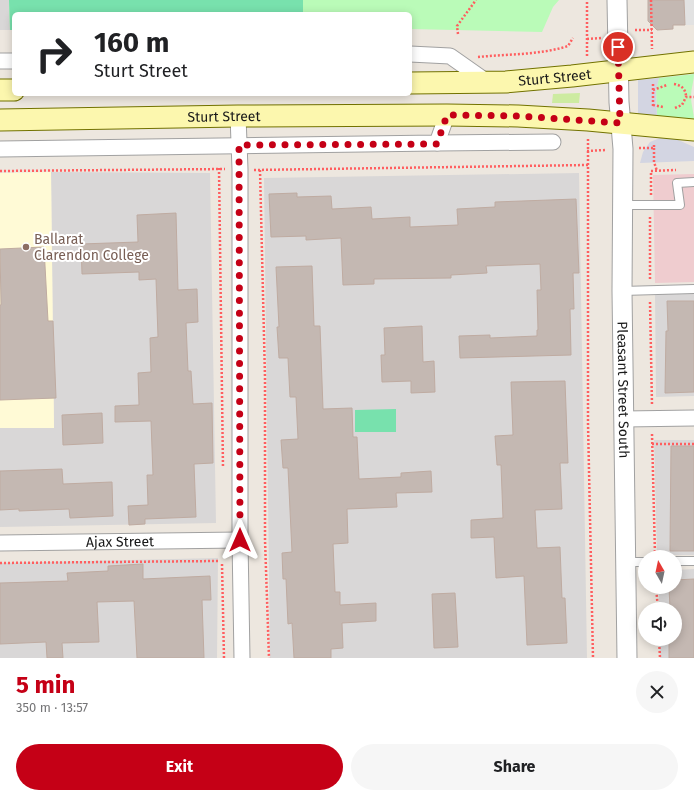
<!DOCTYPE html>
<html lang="en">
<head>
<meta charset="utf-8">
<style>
  :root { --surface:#fff; --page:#f6f6f6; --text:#202124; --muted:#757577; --accent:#c50016 }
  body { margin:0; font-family:"Fira Sans",sans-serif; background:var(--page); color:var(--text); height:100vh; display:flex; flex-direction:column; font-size:15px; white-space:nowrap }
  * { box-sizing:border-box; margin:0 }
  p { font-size:13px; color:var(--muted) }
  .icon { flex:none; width:22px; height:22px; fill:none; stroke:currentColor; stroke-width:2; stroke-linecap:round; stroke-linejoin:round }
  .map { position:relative; height:658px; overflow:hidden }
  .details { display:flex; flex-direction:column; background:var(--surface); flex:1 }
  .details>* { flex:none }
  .top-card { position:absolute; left:12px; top:12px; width:400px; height:84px; border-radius:6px; box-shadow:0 2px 10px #0003; background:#fff; color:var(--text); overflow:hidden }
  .needle { width:26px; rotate:351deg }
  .controls { position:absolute; left:638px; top:550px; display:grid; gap:8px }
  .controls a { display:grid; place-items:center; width:44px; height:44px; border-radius:50%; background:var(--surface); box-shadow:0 2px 10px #0003; font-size:20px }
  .pin { position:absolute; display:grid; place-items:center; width:34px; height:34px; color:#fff; margin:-17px; border:2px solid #fff; border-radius:50%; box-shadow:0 1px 4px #0007 }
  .me { position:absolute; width:44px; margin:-22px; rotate:0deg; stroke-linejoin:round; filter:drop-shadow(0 0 3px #0008) }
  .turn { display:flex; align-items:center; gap:14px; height:84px; padding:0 16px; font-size:18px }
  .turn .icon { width:52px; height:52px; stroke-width:2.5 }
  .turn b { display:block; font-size:28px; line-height:34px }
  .round { display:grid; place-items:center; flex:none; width:42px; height:42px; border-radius:21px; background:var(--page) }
  .headline { display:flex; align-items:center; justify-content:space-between; height:68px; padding:0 16px }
  h1 { font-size:24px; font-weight:700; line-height:30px; color:var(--accent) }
  .action { display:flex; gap:8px; margin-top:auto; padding:8px 16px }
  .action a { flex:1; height:46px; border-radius:24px; background:var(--accent); color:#fff; font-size:16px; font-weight:700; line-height:46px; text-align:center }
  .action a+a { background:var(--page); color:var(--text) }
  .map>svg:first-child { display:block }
  .residential { fill:#d9d7d7 }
  .commercial { fill:#efcccf }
  .education { fill:#fffad6 }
  .grass { fill:#cdeba1 }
  .park { fill:#bafbb8 }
  .pitch { fill:#78e1ad }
  .parking { fill:#e2e2e2 }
  .plaza { fill:#d3d5e2 }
  .building { fill:#c4b8b2; stroke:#bfaba1 }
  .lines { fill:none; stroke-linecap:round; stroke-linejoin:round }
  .service-casing { stroke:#a1a1a1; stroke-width:10 }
  .minor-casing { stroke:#a1a1a1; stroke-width:17 }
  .tertiary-casing { stroke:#a1a1a1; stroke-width:21 }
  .secondary-casing { stroke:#727200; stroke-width:23 }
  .path { stroke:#ff5e5f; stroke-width:2.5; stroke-dasharray:2 2; stroke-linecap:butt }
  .service { stroke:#fff; stroke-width:8 }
  .minor { stroke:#fff; stroke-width:15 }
  .tertiary { stroke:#fff; stroke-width:19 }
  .secondary { stroke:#fcf7ae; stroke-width:21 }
  .route { stroke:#c50016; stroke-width:7; stroke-dasharray:0 12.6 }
  .education-dot { fill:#8d6e63; stroke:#fff; stroke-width:1.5 }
  .labels { text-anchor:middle; stroke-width:4; stroke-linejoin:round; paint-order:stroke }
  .street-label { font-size:14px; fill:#1a1a1a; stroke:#fff }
  .education-label { font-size:14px; fill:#785e54; stroke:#fff; text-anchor:start }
</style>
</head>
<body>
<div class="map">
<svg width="694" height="658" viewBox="0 0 694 658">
  <rect width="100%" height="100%" fill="#ede7df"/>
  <!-- residential -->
  <path class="residential" d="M0 0H9L10 30H0Z
    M51 172 210 173 216 523 0 527V428L54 427Z
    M579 173 587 658H270L264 178Z
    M655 293H694V396L656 397Z
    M654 440H694V555H657Z
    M218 558 217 658H0V563Z
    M694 569V658H660L659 639H675V609H659V587H675V570Z"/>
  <!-- commercial -->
  <path class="commercial" d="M694 174V282L655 283 653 175Z"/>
  <!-- education -->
  <path class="education" d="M51 172 54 428H0V173Z"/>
  <!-- grass -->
  <path class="grass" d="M580 93 579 103H552L553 94Z"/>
  <!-- park -->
  <path class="park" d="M9 0H559L553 7 542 32 410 29V14H14V30H10Z
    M694 74C694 81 691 88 691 96 691 105 694 112 694 121L657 117 656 89 659 78Z"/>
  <!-- pitch -->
  <path class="pitch" d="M9 0H303V14H14V30H10Z
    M396 409V432H355V410Z"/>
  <!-- parking -->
  <path class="parking" d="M684 0H694V25H685Z"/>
  <!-- plaza -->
  <path class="plaza" d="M659 78 656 92 657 117 638 114V80Z
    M660 138 676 139 694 147V161L640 163 643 152 650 142Z"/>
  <!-- building -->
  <path class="building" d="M648 0H684L685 25H673V29L657 30 648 21Z
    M297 193V197L331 196 332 209 371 207 372 219 410 217V227L458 225 457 209 495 207V202L576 199 579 273H573L574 309H570L571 355 460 358 459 336 490 335V338L537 336V330H538L537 290H541L540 264 486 266 487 273 451 275V278L374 279V284L343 285 341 238 306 240V236L271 237 269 194Z
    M176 213 178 290 197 289 198 322 186 323 188 371H191L193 404 212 403 213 463 194 464 196 517 145 519V524L129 525 128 506 148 505 147 475H153L151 421 115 422V406L139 405 138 373 151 372 150 338 158 337 156 279 139 280V272L82 274 81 244 138 242 137 215Z
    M44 247 48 321H53L56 398 0 400V305H1L0 249Z
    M312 266 314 326H320L323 409 352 408 353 437H357L359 479 401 477V473L431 471 432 492 396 493 397 507 347 509 348 543 333 544 335 592H340V605L376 603V621L342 623 343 648 331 649V658H294L292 623 288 624 286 579H283L282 553 292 552 288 468H283L281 440 298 439 296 397H290L288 358H279L277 327H279L276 267Z
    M667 301H694V392L665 393 666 331H668Z
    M422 326 423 362 434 361 435 392 411 393V381L382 382 381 355H385L384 328Z
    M565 381 568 463H560L562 509 535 510 537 548 560 547 562 598H565L567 643 527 645 524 576 496 578 494 537 471 538V520L503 518 501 465H497L495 436 513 435 511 382Z
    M102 413 103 443 63 445 62 415Z
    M671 446H694V551H670Z
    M62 469 63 484 112 482 113 516 70 518 69 509 19 511V509L0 510V471Z
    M143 564V579L210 576 211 600H202L204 658H137L134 601 97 602 99 642 62 643 63 658H47L46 642 0 644V583L68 581 67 573 108 571V566Z
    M694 579V658H669V639H675V609H670L669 587H675V580Z
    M455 593 458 647 434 648 432 594Z"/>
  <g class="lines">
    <defs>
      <path id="service" d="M622 205H680L677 183 694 182
        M622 291 694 289
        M675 561H694
        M625 562H645"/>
      <g id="minor">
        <path d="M410 54 450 56 487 82"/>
        <path d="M0 61H14"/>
        <path d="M238 116 240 169V540L242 658"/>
        <path d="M437 143 553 142"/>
        <path d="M0 149 437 143 447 115"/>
        <path d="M624 419 694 418"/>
        <path id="s1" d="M0 543 240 540"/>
      </g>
      <g id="tertiary">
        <path id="s2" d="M617 0 619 102 623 149 622 291 627 658"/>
      </g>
      <g id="secondary">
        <path id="s3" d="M410 83 506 82 572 76 694 62"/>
        <path d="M0 90H14"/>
        <path id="s4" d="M0 120 238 116 447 115 518 116 588 120 694 130"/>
      </g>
    </defs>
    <!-- service casing -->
    <use href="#service" class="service-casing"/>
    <!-- minor casing -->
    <use href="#minor" class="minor-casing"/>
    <!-- tertiary casing -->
    <use href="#tertiary" class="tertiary-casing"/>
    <!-- secondary casing -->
    <use href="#secondary" class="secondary-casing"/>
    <!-- path -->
    <path class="path" d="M651 0 652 49
      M635 30H652
      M458 34 457 26 476 0
      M587 39 601 38
      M587 56V0
      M478 57C508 54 540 55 568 46L573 38
      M653 84V107
      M674 84C681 85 686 89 686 97
      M653 90 667 85
      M653 105 663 107
      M675 108 682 105 686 97H694
      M588 139V423L593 658
      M639 148H654V144
      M654 148V162L657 171
      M587 151 606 150
      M219 168 223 468
      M254 170 588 165
      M260 170 265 378V540L269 658
      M0 171 225 169
      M651 195V171L676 170
      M650 279V216
      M650 302 652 405
      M652 434 655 555
      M652 444H694
      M0 563 218 561
      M222 564 224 658
      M656 587 658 609
      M659 639 660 658"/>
    <!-- service -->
    <use href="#service" class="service"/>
    <!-- minor -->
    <use href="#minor" class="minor"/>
    <!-- tertiary -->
    <use href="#tertiary" class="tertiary"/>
    <!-- secondary -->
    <use href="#secondary" class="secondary"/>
  </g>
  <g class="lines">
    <!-- route -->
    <path class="route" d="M240 540 239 145 437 144 447 115 518 116 620 123 618 47"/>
  </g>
  <!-- markers -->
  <circle class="education-dot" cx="26" cy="247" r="4"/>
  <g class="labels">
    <!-- street labels -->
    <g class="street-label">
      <text dy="5" stroke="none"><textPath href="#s3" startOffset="145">Sturt Street</textPath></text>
      <text dy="5" stroke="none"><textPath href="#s4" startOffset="224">Sturt Street</textPath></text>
      <text dy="5" stroke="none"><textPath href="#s2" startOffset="390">Pleasant Street South</textPath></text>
      <text dy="5" stroke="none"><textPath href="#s1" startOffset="120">Ajax Street</textPath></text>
    </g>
    <!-- education labels -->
    <g class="education-label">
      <text x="34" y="244">Ballarat<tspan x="34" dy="16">Clarendon College</tspan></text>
    </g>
  </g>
</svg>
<div class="controls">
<a><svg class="needle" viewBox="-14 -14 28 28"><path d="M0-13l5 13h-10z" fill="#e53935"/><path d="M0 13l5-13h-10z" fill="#757577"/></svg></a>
<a><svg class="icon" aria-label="sound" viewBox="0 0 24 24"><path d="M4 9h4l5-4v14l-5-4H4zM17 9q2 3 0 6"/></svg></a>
</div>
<div class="pin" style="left:618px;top:47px;background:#d93025"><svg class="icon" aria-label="arrive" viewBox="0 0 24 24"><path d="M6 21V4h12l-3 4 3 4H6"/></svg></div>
<svg class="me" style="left:240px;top:540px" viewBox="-20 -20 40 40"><path d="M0-17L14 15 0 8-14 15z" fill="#c50016" stroke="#fff" stroke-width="4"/></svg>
<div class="top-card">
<div class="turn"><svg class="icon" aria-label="right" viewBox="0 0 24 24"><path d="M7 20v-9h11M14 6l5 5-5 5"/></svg><div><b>160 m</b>Sturt Street</div></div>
</div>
</div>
<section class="details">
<div class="headline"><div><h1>5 min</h1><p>350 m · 13:57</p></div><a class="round"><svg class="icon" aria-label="close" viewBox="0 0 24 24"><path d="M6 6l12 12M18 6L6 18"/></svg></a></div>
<div class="action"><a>Exit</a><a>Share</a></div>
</section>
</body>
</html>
